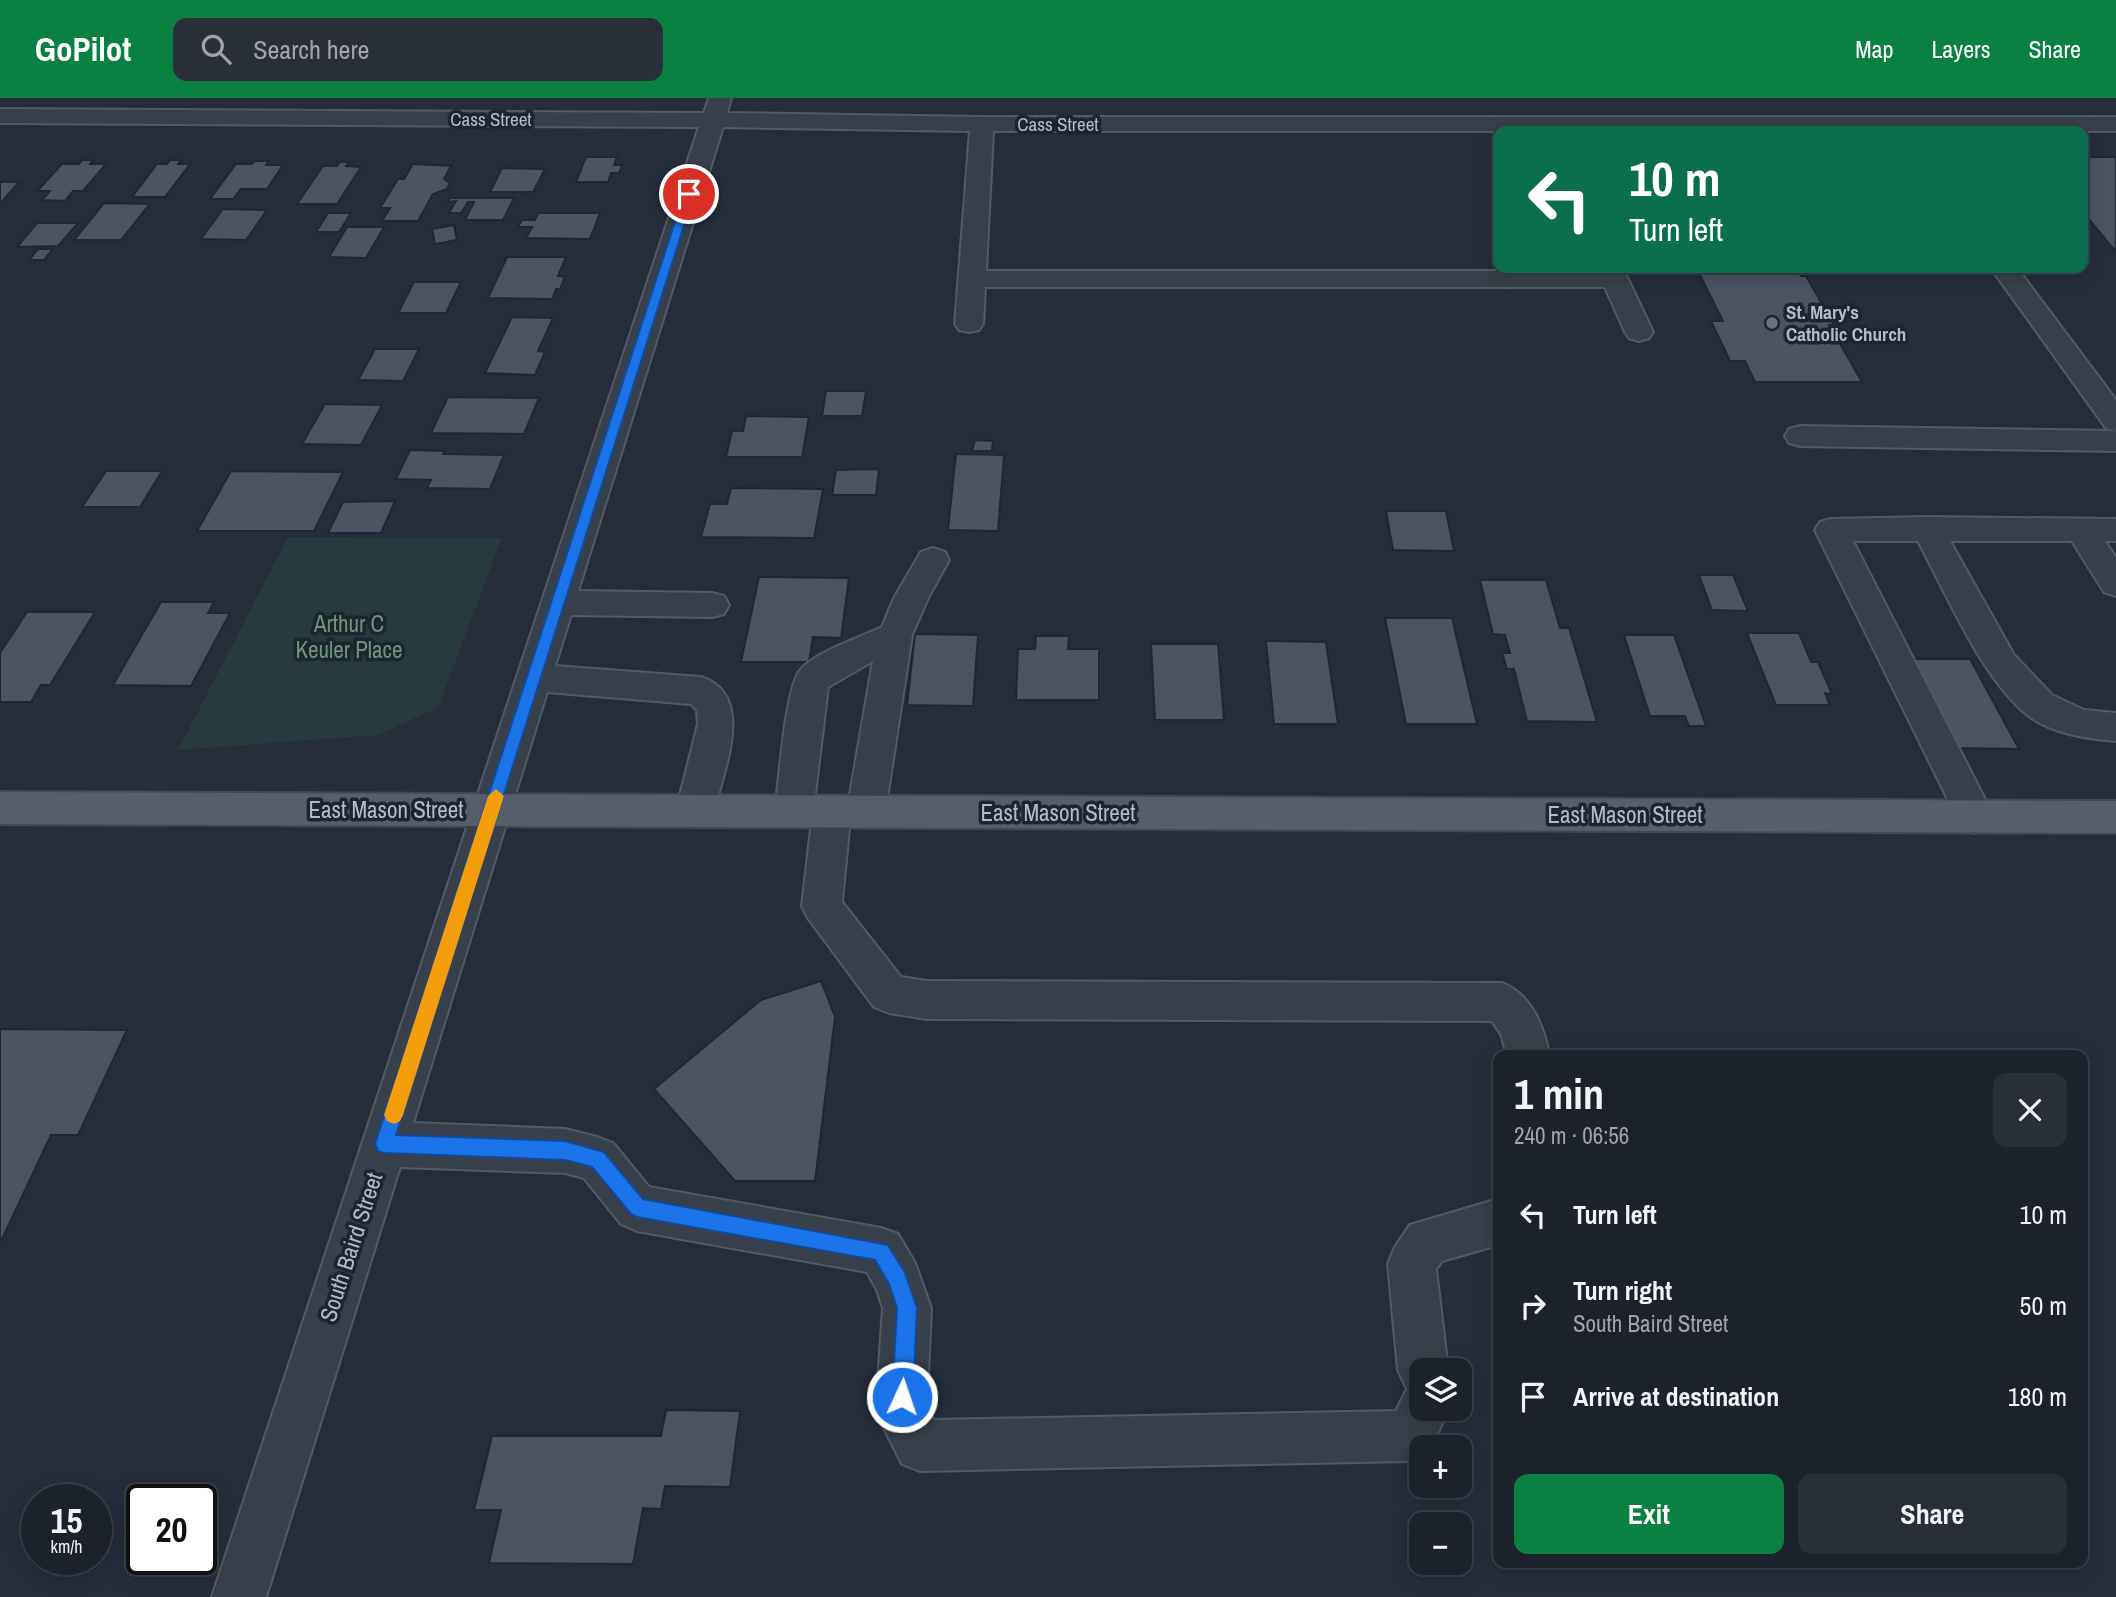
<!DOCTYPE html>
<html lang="en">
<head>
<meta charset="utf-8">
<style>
  :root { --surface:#1c222c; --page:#292f38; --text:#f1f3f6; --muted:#a0a4a9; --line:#3a3f48; --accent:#0b8043 }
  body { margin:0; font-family:"Archivo Narrow",sans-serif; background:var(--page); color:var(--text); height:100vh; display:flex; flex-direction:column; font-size:26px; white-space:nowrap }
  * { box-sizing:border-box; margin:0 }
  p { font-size:23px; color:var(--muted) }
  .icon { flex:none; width:38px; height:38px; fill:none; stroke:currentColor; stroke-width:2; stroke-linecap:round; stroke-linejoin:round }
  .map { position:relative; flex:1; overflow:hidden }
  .drawer { position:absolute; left:1493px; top:952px; width:595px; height:518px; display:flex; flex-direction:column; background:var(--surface); border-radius:14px; box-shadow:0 4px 18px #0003,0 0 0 2px var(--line) }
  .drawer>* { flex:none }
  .guide { position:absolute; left:1493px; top:28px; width:595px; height:147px; border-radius:14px; box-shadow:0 4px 18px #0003,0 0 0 2px var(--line); background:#0b6e4f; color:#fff; overflow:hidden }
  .buttons { position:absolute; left:1409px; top:1260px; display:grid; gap:14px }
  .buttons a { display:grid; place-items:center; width:63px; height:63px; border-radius:14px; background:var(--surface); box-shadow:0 4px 18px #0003,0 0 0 2px var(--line); font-size:35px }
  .speed { position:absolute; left:21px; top:1386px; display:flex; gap:14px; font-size:35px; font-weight:700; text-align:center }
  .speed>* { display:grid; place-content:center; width:91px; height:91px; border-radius:50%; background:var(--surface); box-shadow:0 4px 18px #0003,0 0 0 2px var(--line); line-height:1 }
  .speed small { font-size:18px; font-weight:400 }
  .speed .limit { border:4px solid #111; border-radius:10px; background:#fff; color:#111 }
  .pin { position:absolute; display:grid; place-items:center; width:60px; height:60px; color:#fff; margin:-30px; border:4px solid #fff; border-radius:50%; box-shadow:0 2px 7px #0007 }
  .me { position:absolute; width:77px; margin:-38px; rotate:3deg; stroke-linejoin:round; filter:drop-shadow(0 0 5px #0008) }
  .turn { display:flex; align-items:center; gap:24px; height:147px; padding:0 21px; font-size:32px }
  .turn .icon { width:91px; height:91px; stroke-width:2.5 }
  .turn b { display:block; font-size:49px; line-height:60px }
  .round { display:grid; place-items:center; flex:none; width:74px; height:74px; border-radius:14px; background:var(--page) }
  .summary { display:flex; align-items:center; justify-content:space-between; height:119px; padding:0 21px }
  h1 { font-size:42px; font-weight:700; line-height:52px }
  .primary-button { display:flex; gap:14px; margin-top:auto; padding:14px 21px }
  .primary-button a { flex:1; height:80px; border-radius:14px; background:var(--accent); color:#fff; font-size:28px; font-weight:700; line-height:80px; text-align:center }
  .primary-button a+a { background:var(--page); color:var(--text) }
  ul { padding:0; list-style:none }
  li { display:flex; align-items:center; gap:21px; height:91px; padding:0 21px }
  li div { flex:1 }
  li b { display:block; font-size:26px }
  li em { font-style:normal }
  header { display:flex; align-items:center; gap:42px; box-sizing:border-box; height:98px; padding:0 35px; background:var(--accent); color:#fff }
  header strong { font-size:33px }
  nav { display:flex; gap:38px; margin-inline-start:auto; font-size:24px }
  .search { width:490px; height:63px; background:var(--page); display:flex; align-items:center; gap:18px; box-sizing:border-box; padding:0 24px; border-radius:14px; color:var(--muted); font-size:26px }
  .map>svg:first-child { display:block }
  .green { fill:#26393c }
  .building { fill:#4b5463; stroke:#1f2732; stroke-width:2 }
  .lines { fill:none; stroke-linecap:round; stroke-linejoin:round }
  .minor-casing { stroke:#535a66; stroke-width:4 }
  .major-casing { stroke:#414954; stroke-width:4 }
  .minor { fill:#38404b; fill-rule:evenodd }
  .major { fill:#565e6b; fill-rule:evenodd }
  .route { fill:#1a73e8; stroke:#114b97; stroke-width:2 }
  .slow { fill:#f59e0b }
  .worship-dot { fill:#6b7280; stroke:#1d2530; stroke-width:2.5 }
  .labels { text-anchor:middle; stroke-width:7; stroke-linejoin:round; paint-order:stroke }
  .far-street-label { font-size:19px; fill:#b4bac6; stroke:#1d2530 }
  .far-poi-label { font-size:19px; font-weight:bold; fill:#b4bac6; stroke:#1d2530; text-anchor:start }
  .park-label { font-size:23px; fill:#6c9677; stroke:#1d2530 }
  .street-label { font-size:23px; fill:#b4bac6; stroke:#1d2530 }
</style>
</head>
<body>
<header>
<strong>GoPilot</strong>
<div class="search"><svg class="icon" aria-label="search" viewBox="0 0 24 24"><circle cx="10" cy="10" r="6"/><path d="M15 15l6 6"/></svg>Search here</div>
<nav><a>Map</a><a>Layers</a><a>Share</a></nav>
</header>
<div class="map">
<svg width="2116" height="1499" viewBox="0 0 2116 1499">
  <rect width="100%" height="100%" fill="#252d3b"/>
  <!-- green -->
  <path class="green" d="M288 439 502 440 438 609 379 637 178 652Z"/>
  <!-- building -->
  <path class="building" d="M586 59H617L614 67H622L619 75H611L608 84H576Z
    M2082 59H2116V154L2082 113Z
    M82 62H93L90 66H106L83 93H73L65 103 42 102 50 93H37L62 66H79Z
    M170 62H181L178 66H190L165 99H132L157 66H167Z
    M255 63H269L266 67H283L267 91H241L233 101H210L236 66H252Z
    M340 64H349L346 68 361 69 337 106H297L323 68H337Z
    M413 66 451 68 444 81 450 85 447 91 433 96 418 123H382L390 110H380L398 81H404Z
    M502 70 545 71 533 94H490Z
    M0 84H19L0 106Z
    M450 100H514L503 122H465L474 104H468L461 115H449L456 103 448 104Z
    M104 105 150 106 121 142H74Z
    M223 111 267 112 246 142 201 141Z
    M328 115H351L339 134H316Z
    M538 115H600L590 141 526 140 532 129H518L522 122H535Z
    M37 125H78L58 148 17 149Z
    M454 127 457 142 435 146 432 131Z
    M347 129H384L366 160 329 159Z
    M38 151H53L44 162H29Z
    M507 159H566L558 178 565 179 560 191H556L552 201 488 200Z
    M1704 170H1796L1801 178H1806L1834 227H1829L1862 284H1755L1745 263H1730L1711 223H1723L1699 175H1707Z
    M414 184H461L446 215H398Z
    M512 219 553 220 538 253 545 254 535 277 485 275Z
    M375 251H419L403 283 358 282Z
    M826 293H866L862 318H822Z
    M448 299 539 300 524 336 431 335Z
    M325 306 382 307 361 347 302 346Z
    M746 318 809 319 802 359H726L732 333H743Z
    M975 342 993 343 992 353H972Z
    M410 352 445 353 443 356 504 357 490 391 427 390 431 382 396 381Z
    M956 356 1004 357 998 433 948 432Z
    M879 371 876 397H832L836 372Z
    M106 373H162L140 409H82Z
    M231 373 343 374 314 433H197Z
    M731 390 823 391 814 440 701 439 710 406H727Z
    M395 403 381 435H328L343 404Z
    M1386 413H1446L1454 453 1393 452Z
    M1699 477H1733L1748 513 1712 512Z
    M759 479 849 480 841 540 813 539 809 564H741Z
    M1480 482H1546L1560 530H1569L1597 624 1527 623 1514 571H1507L1502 555H1510L1505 537 1493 536Z
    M161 504H214L208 515H230L191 588 113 587Z
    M27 514H95L50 587H41L31 604H0V555Z
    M1385 520H1452L1477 626H1406Z
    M1747 535H1799L1811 564H1818L1832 596 1825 595 1830 607H1776Z
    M915 536 978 537 973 608 907 607Z
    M1624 537H1674L1706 628H1689L1685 618H1650Z
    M1036 538H1069L1068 551H1099V602H1016L1018 551H1035Z
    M1266 543 1326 544 1338 626H1274Z
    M1151 546H1218L1224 622H1155Z
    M1908 561H1970L2019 651 1953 650Z
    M821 883 835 919 815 1083H735L654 991 761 902Z
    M0 931 127 932 78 1037H51L0 1145Z
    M666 1312 740 1313 730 1389 665 1388 661 1411 643 1410 633 1466 489 1465 501 1412H474L492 1338H661Z"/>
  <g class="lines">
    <defs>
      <path id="minor" d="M709 0H731L727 15 982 19H2116V33H993L986 173H1615L1624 175 1628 181 1653 234 1649 240 1639 243 1629 240 1625 234 1605 189H985L983 226 979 232 969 234 959 232 955 226 970 33 723 29 578 493 712 495 724 498 729 507 724 516 712 519 571 517 555 568 701 579C757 597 723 673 714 713L708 724 695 729 682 724 676 713 698 626 697 612 691 606 547 594 413 1025 565 1031 597 1039 613 1045 649 1089 881 1130 898 1136 915 1165 931 1210 927 1299 933 1322 1396 1313 1406 1293 1411 1292 1406 1289 1398 1272 1388 1166 1395 1149 1410 1127 1498 1101V1147L1442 1163 1436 1171 1448 1272H1421V1311H1449L1431 1349H1421V1359L1410 1363 920 1373 902 1366 882 1326 877 1299 883 1210 877 1192 867 1174 637 1133 621 1126 584 1080 565 1075 400 1069 266 1499H212L699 29 0 25V11L704 15Z
        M1991 170H2017L2116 302V333L2106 330Z
        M1800 328 2116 333V353L1800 348 1789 345 1785 338 1789 331Z
        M1927 419 2116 421V443H2105L2116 460V498L2104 494 2072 443H1950L2014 557 2052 597 2084 612 2116 615V643C2087 641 2048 635 2025 615 1980 576 1947 497 1918 443H1853L1994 719 1988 730 1975 735 1962 730 1815 432 1820 424 1831 421Z
        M933 450 945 454 949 462 928 500 912 537 885 714 879 725 866 730 853 725 850 720 842 804 901 879 927 883 1502 885C1531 896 1544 928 1549 957H1507L1501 936 1492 923 927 921 889 915 874 909 808 820 802 808 813 714 819 703 832 698 845 703 848 708 873 563 828 589 813 713 807 724 794 729 781 724 775 713C779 686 785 588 801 571 818 553 859 540 882 529L894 500 921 454Z"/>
      <path id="major" d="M0 694 2116 703V735L0 726Z"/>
    </defs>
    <!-- minor casing -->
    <use href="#minor" class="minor-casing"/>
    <!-- major casing -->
    <use href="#major" class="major-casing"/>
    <!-- minor -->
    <use href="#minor" class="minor"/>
    <!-- major -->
    <use href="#major" class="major"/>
  </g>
  <!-- route -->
  <path class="route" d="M689 93 694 96 396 1037 565 1043 604 1054 643 1101 888 1147 905 1175 917 1210 913 1299 910 1307 902 1310 895 1307 892 1299 897 1210 889 1186 875 1162 637 1119 631 1116 592 1069 565 1062 384 1055 378 1053 375 1046 684 96Z"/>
  <!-- slow -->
  <path class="slow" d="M496 691 504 698 403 1017 400 1023 394 1026 387 1023 384 1017 488 698Z"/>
  <!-- markers -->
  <circle class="worship-dot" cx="1772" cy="225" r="7"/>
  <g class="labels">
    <!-- far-street labels -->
    <g class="far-street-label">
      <text x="491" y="28">Cass Street</text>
      <text x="1058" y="33">Cass Street</text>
    </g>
    <!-- far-poi labels -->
    <g class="far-poi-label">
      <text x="1786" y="221">St. Mary's<tspan x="1786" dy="22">Catholic Church</tspan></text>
    </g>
    <!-- park labels -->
    <g class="park-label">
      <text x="349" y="534">Arthur C<tspan x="349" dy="26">Keuler Place</tspan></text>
    </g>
    <!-- street labels -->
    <g class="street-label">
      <text x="386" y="720">East Mason Street</text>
      <text x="1058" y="723">East Mason Street</text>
      <text x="1625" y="725">East Mason Street</text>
      <text transform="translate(351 1149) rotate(-72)" y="8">South Baird Street</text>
    </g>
  </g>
</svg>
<div class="buttons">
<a><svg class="icon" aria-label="layers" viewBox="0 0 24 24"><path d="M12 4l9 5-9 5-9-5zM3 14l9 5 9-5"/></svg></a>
<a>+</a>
<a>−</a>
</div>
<div class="speed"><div>15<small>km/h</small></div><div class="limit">20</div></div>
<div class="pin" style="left:689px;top:96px;background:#d93025"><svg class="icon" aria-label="arrive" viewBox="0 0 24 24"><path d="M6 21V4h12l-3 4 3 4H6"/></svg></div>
<svg class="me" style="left:902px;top:1299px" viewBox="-20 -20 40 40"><circle r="17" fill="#1a73e8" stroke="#fff" stroke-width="3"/><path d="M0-11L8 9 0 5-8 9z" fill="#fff"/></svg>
<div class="guide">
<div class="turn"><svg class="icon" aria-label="left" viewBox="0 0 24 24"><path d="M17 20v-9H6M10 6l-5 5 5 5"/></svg><div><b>10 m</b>Turn left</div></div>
</div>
<section class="drawer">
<div class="summary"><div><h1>1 min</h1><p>240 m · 06:56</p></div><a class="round"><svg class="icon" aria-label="close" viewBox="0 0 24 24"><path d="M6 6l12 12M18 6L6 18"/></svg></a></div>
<ul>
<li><svg class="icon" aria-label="left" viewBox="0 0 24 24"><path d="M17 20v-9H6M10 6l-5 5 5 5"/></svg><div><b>Turn left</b></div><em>10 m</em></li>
<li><svg class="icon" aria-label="right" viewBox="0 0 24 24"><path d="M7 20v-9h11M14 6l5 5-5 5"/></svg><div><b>Turn right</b><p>South Baird Street</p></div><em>50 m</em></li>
<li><svg class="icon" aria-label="arrive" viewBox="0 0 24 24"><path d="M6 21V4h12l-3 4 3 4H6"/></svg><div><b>Arrive at destination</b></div><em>180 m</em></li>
</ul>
<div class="primary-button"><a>Exit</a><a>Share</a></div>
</section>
</div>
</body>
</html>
